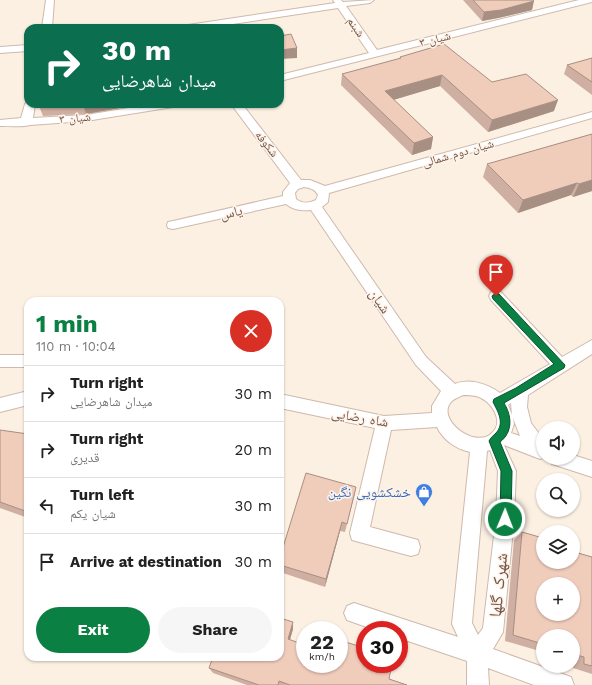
<!DOCTYPE html>
<html lang="en">
<head>
<meta charset="utf-8">
<style>
  :root { --surface:#fff; --page:#f6f6f6; --text:#222; --muted:#767676; --line:#e0e0e0; --accent:#0b8043 }
  body { margin:0; font-family:"Work Sans","Noto Naskh Arabic",sans-serif; background:var(--page); color:var(--text); height:100vh; display:flex; flex-direction:column; font-size:15px; white-space:nowrap }
  * { box-sizing:border-box; margin:0 }
  p { font-size:13px; color:var(--muted) }
  .icon { flex:none; width:22px; height:22px; fill:none; stroke:currentColor; stroke-width:2; stroke-linecap:round; stroke-linejoin:round }
  .map { position:relative; flex:1; overflow:hidden }
  .drawer { position:absolute; left:24px; top:297px; width:260px; height:364px; display:flex; flex-direction:column; background:var(--surface); border-radius:12px; box-shadow:0 1px 3px #0004 }
  .drawer>* { flex:none }
  .hud { position:absolute; left:24px; top:24px; width:260px; height:84px; border-radius:12px; box-shadow:0 1px 3px #0004; background:#0b6e4f; color:#fff; overflow:hidden }
  .tools { position:absolute; left:536px; top:421px; display:grid; gap:8px }
  .tools a { display:grid; place-items:center; width:44px; height:44px; border-radius:50%; background:var(--surface); box-shadow:0 1px 3px #0004; font-size:20px }
  .speed { position:absolute; left:296px; top:621px; display:flex; gap:8px; font-size:20px; font-weight:700; text-align:center }
  .speed>* { display:grid; place-content:center; width:52px; height:52px; border-radius:50%; background:var(--surface); box-shadow:0 1px 3px #0004; line-height:1 }
  .speed small { font-size:10px; font-weight:400 }
  .speed .limit { border:6px solid #d22; background:#fff; color:#111 }
  .pin { position:absolute; display:grid; place-items:center; width:34px; height:34px; color:#fff; margin:-41px -17px; border-radius:50% 50% 50% 0; rotate:-45deg; box-shadow:0 0 4px #0007 }
  .pin .icon { rotate:45deg }
  .me { position:absolute; width:44px; margin:-22px; rotate:1deg; stroke-linejoin:round; filter:drop-shadow(0 0 3px #0008) }
  .turn { display:flex; align-items:center; gap:14px; height:84px; padding:0 12px; font-size:18px }
  .turn .icon { width:52px; height:52px; stroke-width:2.5 }
  .turn b { display:block; font-size:28px; line-height:34px }
  .round { display:grid; place-items:center; flex:none; width:42px; height:42px; border-radius:21px; background:var(--page) }
  .head { display:flex; align-items:center; justify-content:space-between; height:68px; padding:0 12px }
  h1 { font-size:24px; font-weight:700; line-height:30px; color:var(--accent) }
  .action { display:flex; gap:8px; margin-top:auto; padding:8px 12px }
  .action a { flex:1; height:46px; border-radius:24px; background:var(--accent); color:#fff; font-size:16px; font-weight:700; line-height:46px; text-align:center }
  .action a+a { background:var(--page); color:var(--text) }
  ul { padding:0; list-style:none }
  li { display:flex; align-items:center; gap:12px; height:56px; padding:0 12px; border-top:1px solid var(--line) }
  li div { flex:1 }
  li b { display:block; font-size:15px }
  li em { font-style:normal }
  .map>svg:first-child { display:block }
  .lines { fill:none; stroke-linecap:round; stroke-linejoin:round }
  .minor-casing { stroke:#cfb9ad; stroke-width:2 }
  .minor { fill:#fff; fill-rule:evenodd }
  .wall { fill:#ceafa1 }
  .shaded-wall { fill:#a88f83 }
  .building { fill:#f0ccbb; stroke:#a88f83; fill-rule:evenodd }
  .route { fill:#0b8043; stroke:#07532c }
  .labels { text-anchor:middle; stroke-width:3; stroke-linejoin:round; paint-order:stroke }
  .far-street-label { font-size:12px; fill:#73554a; stroke:#fff4e9 }
  .street-label { font-size:14px; fill:#73554a; stroke:#fff4e9 }
  .shop-label { font-size:14px; fill:#366cbe; stroke:#fff4e9; text-anchor:end }
  .near-street-label { font-size:17px; fill:#73554a; stroke:#fff4e9 }
</style>
</head>
<body>
<div class="map">
<svg width="592" height="685" viewBox="0 0 592 685">
  <rect width="100%" height="100%" fill="#fcf0e3"/>
  <g class="lines">
    <defs>
      <path id="minor" d="M46 0H54L52 28H42Z
        M333 0H341L343 2 374 0 370 3 346 6 377 50 579 0H592V2L280 81V75L369 53 338 8 206 28H183L188 25 335 3Z
        M28 45V51L0 53V47Z
        M28 101V104H35L33 118 86 115 153 104H178L173 107 86 121 30 125C25 127 8 126 0 126V120L21 118 25 104Z
        M231 104H242L301 180H310L325 186 592 112V118L329 193 328 202 322 207 426 357 455 384C469 378 488 384 500 393L550 364 491 300 489 296 491 292 496 291 501 292 562 357 592 340V354L528 395 527 407 531 423 543 439V458L540 459 504 445 516 471 514 519 503 632 493 649 571 677 574 685H534L488 668 489 685H467V661L399 638V630H375L347 620 344 613 347 606 354 603 458 637 452 624 470 452C456 449 443 440 437 427L391 430 370 527 418 540 420 547 418 554 411 556 352 540 350 533 375 428 280 408V394L384 416 432 413V406L441 391 416 365 311 210C302 211 293 210 286 204L173 229 168 228 167 225 168 222 173 221 283 196V192L290 183ZM304 187C310 188 315 189 318 195L316 200C310 203 302 204 296 199L295 193 298 189ZM463 395C469 395 476 395 481 398 493 404 504 422 492 433 475 450 434 418 452 401 455 398 460 397 463 395ZM511 403 512 415 508 405ZM513 418 520 436 511 433 514 424ZM490 450 498 471 496 519 483 628 478 635 472 623 487 451Z
        M0 355H28V367H0Z
        M28 391V405L0 412V398Z
        M573 455 592 461V477L552 464 549 458H573Z"/>
    </defs>
    <!-- minor casing -->
    <use href="#minor" class="minor-casing"/>
    <!-- minor -->
    <use href="#minor" class="minor"/>
  </g>
  <!-- wall -->
  <path class="wall" d="M463 0H533L532 10 498 18 482 21Z
    M400 57 492 82 554 111 488 132 440 86 393 100 433 137 431 149 412 155 341 85 342 74 399 59Z
    M592 58V95L564 74 567 65Z
    M39 104H126L119 105 120 108 86 114 43 116 39 106Z
    M592 134V191L573 197 571 195 518 213 483 177 487 164Z
    M0 430 28 434V518L0 508Z
    M356 487 345 532 340 531 325 587 280 572V557Z
    M522 532 578 553 592 557V674L573 668V636H543V652L505 641 514 540Z
    M293 622V629L290 640 389 679 407 685H247L213 673 209 668Z"/>
  <!-- shaded-wall -->
  <path class="shaded-wall" d="M534 1 532 10 498 18 482 21 484 12Z
    M297 48V58L280 59V50Z
    M442 75 440 86 383 103 385 91Z
    M558 100 554 111 488 132 492 120Z
    M83 104H126L119 105 120 108 86 114Z
    M433 137 431 149 412 155 414 143Z
    M592 180V191L573 197 579 184Z
    M577 183 571 195 518 213 523 200Z
    M356 487 354 497 345 532 347 524Z
    M342 522 340 531 325 587 326 579Z
    M293 622V629L288 646V639Z"/>
  <!-- building -->
  <path class="building" d="M473 0H533L534 1 501 10 484 12Z
    M291 34 297 48 280 50V36Z
    M444 44 492 82 526 74 558 100 492 120 442 75 385 91 433 137 414 143 342 74 401 58 400 57Z
    M592 58V82L567 65Z
    M39 104H67L39 106Z
    M592 134V180L579 184 577 183 523 200 487 164Z
    M0 430 28 434V512L0 502Z
    M306 473 356 487 347 524 342 522 326 579 280 565V557Z
    M522 532 543 538V562H573V546L578 548V553L592 557V666L584 664V657L573 654V636H543V644L513 635ZM543 584H573V614H543Z
    M280 618 293 622 288 639 305 645V664H339V640L365 648V664H392L389 679 407 685H290L279 681 278 685H259L209 668 213 657H280Z"/>
  <!-- route -->
  <path class="route" d="M496 293 499 294 565 365 564 368 504 403C512 416 513 432 500 442L512 471 511 519 509 522 505 524 501 522 500 519 501 471 489 441C491 437 493 436 496 433 505 423 498 412 493 402L494 399 516 388 554 364 493 299 492 296Z"/>
  <!-- icons -->
  <defs>
    <symbol id="shop-pin" viewBox="-11 -11 22 30"><path d="M0 17L-7.5 6A9.5 9.5 0 1 1 7.5 6Z" fill="#3f7fe0" stroke="#fff4e9"/><path d="M-5-2.5h2.3a2.7 3.5 0 0 1 5.4 0H5L5.5 6h-11ZM-1.5-2.5h3a1.5 2.3 0 0 0-3 0Z" fill="#fff"/></symbol>
  </defs>
  <g fill-rule="evenodd">
    <use href="#shop-pin" x="414" y="482" width="20" height="27"/>
  </g>
  <g class="labels">
    <!-- far-street labels -->
    <g class="far-street-label">
      <text transform="translate(356 27) rotate(56)" y="4">شبنم</text>
      <text transform="translate(435 39) rotate(-14)" y="4">شیان ۳</text>
      <text transform="translate(75 118) rotate(-5)" y="4">شیان ۳</text>
      <text transform="translate(267 144) rotate(52)" y="4">شکوفه</text>
      <text transform="translate(458 153) rotate(-16)" y="4">شیان دوم شمالی</text>
    </g>
    <!-- street labels -->
    <g class="street-label">
      <text transform="translate(231 212) rotate(-13)" y="5">یاس</text>
      <text transform="translate(380 301) rotate(55)" y="5">شیان</text>
      <text transform="translate(360 417) rotate(10)" y="5">شاه رضایی</text>
    </g>
    <!-- shop labels -->
    <g class="shop-label">
      <text x="411" y="497">خشکشویی نگین</text>
    </g>
    <!-- near-street labels -->
    <g class="near-street-label">
      <text transform="translate(498 585) rotate(-84)" y="6">شهرک گلها</text>
    </g>
  </g>
</svg>
<div class="tools">
<a><svg class="icon" aria-label="sound" viewBox="0 0 24 24"><path d="M4 9h4l5-4v14l-5-4H4zM17 9q2 3 0 6"/></svg></a>
<a><svg class="icon" aria-label="search" viewBox="0 0 24 24"><circle cx="10" cy="10" r="6"/><path d="M15 15l6 6"/></svg></a>
<a><svg class="icon" aria-label="layers" viewBox="0 0 24 24"><path d="M12 4l9 5-9 5-9-5zM3 14l9 5 9-5"/></svg></a>
<a>+</a>
<a>−</a>
</div>
<div class="speed"><div>22<small>km/h</small></div><div class="limit">30</div></div>
<div class="pin" style="left:496px;top:296px;background:#d93025"><svg class="icon" aria-label="arrive" viewBox="0 0 24 24"><path d="M6 21V4h12l-3 4 3 4H6"/></svg></div>
<svg class="me" style="left:505px;top:519px" viewBox="-20 -20 40 40"><circle r="17" fill="#0b8043" stroke="#fff" stroke-width="3"/><path d="M0-11L8 9 0 5-8 9z" fill="#fff"/></svg>
<div class="hud">
<div class="turn"><svg class="icon" aria-label="right" viewBox="0 0 24 24"><path d="M7 20v-9h11M14 6l5 5-5 5"/></svg><div><b>30 m</b>میدان شاهرضایی</div></div>
</div>
<section class="drawer">
<div class="head"><div><h1>1 min</h1><p>110 m · 10:04</p></div><a class="round" style="background:#d93025;color:#fff"><svg class="icon" aria-label="close" viewBox="0 0 24 24"><path d="M6 6l12 12M18 6L6 18"/></svg></a></div>
<ul>
<li><svg class="icon" aria-label="right" viewBox="0 0 24 24"><path d="M7 20v-9h11M14 6l5 5-5 5"/></svg><div><b>Turn right</b><p>میدان شاهرضایی</p></div><em>30 m</em></li>
<li><svg class="icon" aria-label="right" viewBox="0 0 24 24"><path d="M7 20v-9h11M14 6l5 5-5 5"/></svg><div><b>Turn right</b><p>قدیری</p></div><em>20 m</em></li>
<li><svg class="icon" aria-label="left" viewBox="0 0 24 24"><path d="M17 20v-9H6M10 6l-5 5 5 5"/></svg><div><b>Turn left</b><p>شیان یکم</p></div><em>30 m</em></li>
<li><svg class="icon" aria-label="arrive" viewBox="0 0 24 24"><path d="M6 21V4h12l-3 4 3 4H6"/></svg><div><b>Arrive at destination</b></div><em>30 m</em></li>
</ul>
<div class="action"><a>Exit</a><a>Share</a></div>
</section>
</div>
</body>
</html>
